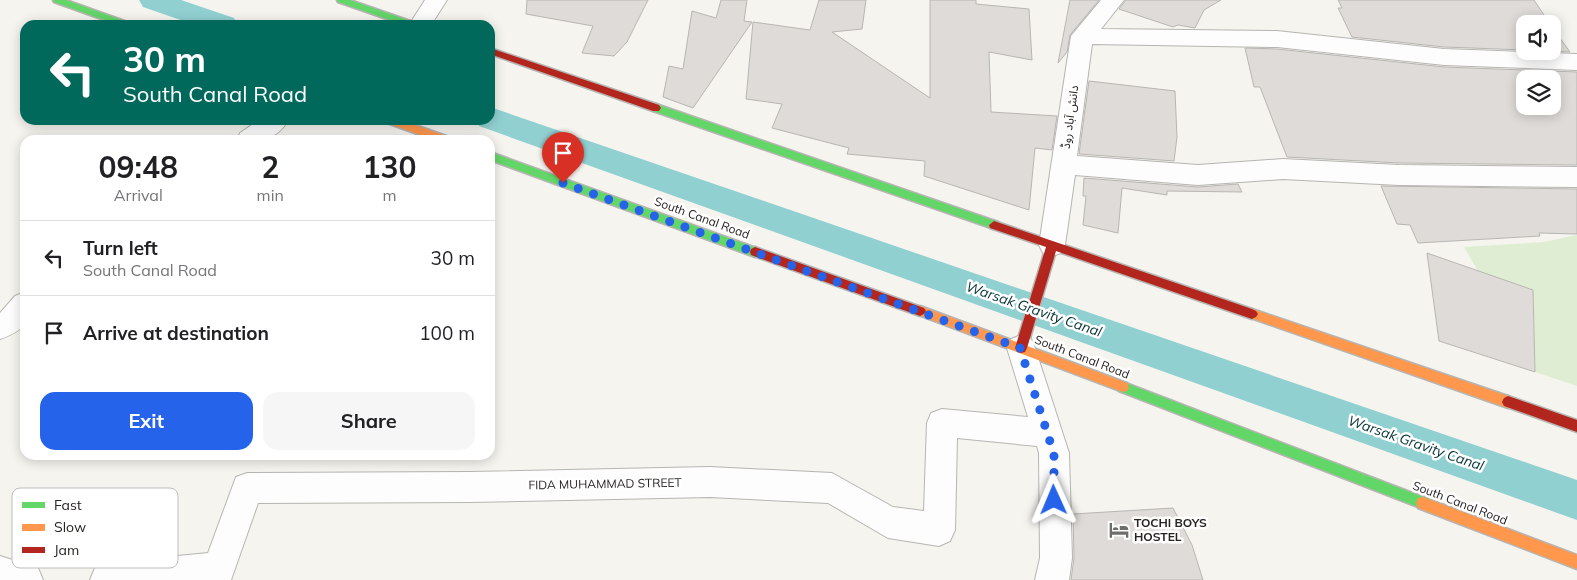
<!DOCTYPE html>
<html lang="en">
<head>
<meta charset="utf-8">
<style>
  :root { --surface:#fff; --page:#f6f6f6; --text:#202124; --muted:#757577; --line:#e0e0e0; --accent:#2563eb }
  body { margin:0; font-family:Mulish,"Noto Sans Arabic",sans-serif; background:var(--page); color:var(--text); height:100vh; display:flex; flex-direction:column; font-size:19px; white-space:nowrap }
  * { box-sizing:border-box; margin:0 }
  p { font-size:16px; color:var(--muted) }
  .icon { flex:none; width:28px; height:28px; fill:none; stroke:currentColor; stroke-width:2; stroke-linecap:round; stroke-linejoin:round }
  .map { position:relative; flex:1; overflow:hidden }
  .details { position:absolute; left:20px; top:135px; width:475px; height:325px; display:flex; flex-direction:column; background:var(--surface); border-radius:15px; box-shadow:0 2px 12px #0003 }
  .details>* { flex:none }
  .banner { position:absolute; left:20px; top:20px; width:475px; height:105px; border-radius:15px; box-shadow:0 2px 12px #0003; background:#00695c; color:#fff; overflow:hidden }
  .fabs { position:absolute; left:1516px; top:15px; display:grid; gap:10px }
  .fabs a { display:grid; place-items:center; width:45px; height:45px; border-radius:10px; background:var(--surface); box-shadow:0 2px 12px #0003; font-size:25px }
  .pin { position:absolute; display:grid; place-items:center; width:42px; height:42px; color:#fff; margin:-51px -21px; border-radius:50% 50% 50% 0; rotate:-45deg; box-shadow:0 0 5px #0007 }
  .pin .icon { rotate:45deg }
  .me { position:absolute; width:55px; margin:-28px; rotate:359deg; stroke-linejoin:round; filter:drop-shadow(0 0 4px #0008) }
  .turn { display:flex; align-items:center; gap:18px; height:105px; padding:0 20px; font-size:22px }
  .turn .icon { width:65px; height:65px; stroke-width:2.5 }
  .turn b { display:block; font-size:35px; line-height:42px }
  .eta { display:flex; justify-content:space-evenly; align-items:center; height:85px; text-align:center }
  .eta b { font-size:30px; font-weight:700; line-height:35px }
  .cta { display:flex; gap:10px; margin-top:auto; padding:10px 20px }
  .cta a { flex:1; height:58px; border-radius:15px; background:var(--accent); color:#fff; font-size:20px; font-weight:700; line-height:58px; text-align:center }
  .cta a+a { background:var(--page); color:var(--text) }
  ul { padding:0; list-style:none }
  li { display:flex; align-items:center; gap:15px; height:75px; padding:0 20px; border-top:1px solid var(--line) }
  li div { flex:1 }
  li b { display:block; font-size:19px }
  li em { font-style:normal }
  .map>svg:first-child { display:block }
  .green { fill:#dfedd2 }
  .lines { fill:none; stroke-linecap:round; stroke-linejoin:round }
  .canal { fill:#91d0d1; fill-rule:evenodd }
  .building { fill:#dedbd8; stroke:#b8b6b3; fill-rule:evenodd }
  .street-casing { stroke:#b6b5b2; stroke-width:2 }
  .fast-casing { stroke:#b6b5b2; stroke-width:3 }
  .slow-casing { stroke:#b6b5b2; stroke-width:3 }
  .jam-casing { stroke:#b6b5b2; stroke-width:3 }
  .street { fill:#fefdfd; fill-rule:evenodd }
  .fast { fill:#63d668; fill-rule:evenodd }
  .slow { fill:#ff974d; fill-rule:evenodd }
  .jam { fill:#b3261e; fill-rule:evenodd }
  .route { stroke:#2563eb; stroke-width:9; stroke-dasharray:0 16.2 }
  .labels { text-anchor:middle; stroke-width:5; stroke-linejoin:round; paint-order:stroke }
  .street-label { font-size:12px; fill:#262421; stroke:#fff }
  .poi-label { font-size:12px; font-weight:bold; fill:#262421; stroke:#fff; text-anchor:start }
  .water-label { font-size:14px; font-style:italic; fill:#023032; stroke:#fff }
  .key { fill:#fff; stroke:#bebdbc; stroke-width:1 }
  .key-label { font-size:14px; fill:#262421 }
</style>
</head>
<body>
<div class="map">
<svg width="1577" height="580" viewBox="0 0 1577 580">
  <rect width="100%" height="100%" fill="#f5f4ef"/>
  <!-- green -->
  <path class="green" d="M1577 235V386L1535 372 1533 290 1479 273 1464 247 1544 242Z"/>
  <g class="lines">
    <!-- canal -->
    <path class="canal" d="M139 0H181L234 18 238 25H195L143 7Z
      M490 107 1577 480V520L479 126 476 120H490Z"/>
  </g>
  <!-- building -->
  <path class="building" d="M527 0H648L627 42 614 56 582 53 593 26 526 14Z
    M721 0H747L744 21 752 22 693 108 663 97 669 66 683 69 692 11 716 18Z
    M819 0H866L862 29 832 32 930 98V0H976V4L1029 9 1032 60 989 52 991 112 1057 116 1052 150 1035 148 1029 210 924 176 925 161 847 154 849 148 772 128 782 104 746 99 753 22 810 30Z
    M1070 0H1099L1070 35 1067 52 1058 63Z
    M1126 0H1221L1204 10 1195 28 1178 25 1173 27 1119 9Z
    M1338 0H1534L1550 24H1525V50L1444 47 1352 37 1338 8H1342Z
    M1552 27 1570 52 1552 51Z
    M1245 48 1277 49 1444 67 1577 72V165L1399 163 1287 157 1260 87H1254ZM1525 79H1552V106H1525Z
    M1089 81 1175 91 1177 137 1174 161 1079 154Z
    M1084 178 1198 187 1238 184 1242 192 1167 191V195L1122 188 1118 233 1083 225 1086 196H1083Z
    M1381 186 1577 189V234L1539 233 1540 236 1418 243 1410 225 1397 224Z
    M1427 253 1533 290 1535 372 1439 341Z
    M1173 508 1192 545 1203 580H1071L1074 558 1073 514Z"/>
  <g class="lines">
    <defs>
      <path id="street" d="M425 0H447L431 25H409Z
        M1101 0H1124L1101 29 1277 31 1444 49 1577 54V70L1444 65 1277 47 1092 44 1077 156 1198 165 1283 159 1399 165 1577 167V187L1399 185 1283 179 1198 185 1075 175 1065 245 1061 253 1052 256 1043 253 1039 245 1071 36Z
        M259 120H288C276 142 259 140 237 140L240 133Z
        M25 292C25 322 31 328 0 339V313L15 296Z
        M1021 335 1031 339 1035 348 1069 453 1072 558 1069 580H1035L1040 558 1039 453 1037 446 957 438 955 530 950 541 939 546 888 538 828 503 710 497 469 502 258 503 231 580H90L95 568 107 563 208 553 236 477 247 473 469 472 710 467 832 473 893 507 924 511 927 423 931 413 942 409 1028 417 1007 348 1011 339Z
        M0 556 38 568 43 580H0Z"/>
      <path id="fast" d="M53 0H66L130 23 132 25H118L54 2Z
        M337 0H350L416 23 418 25H404L338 2Z
        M656 104 998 222 999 225 994 229 653 111 651 108 653 105Z
        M490 152 759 249 760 252 759 255 755 257 490 160Z
        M1123 382 1423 497 1428 498 1430 503 1428 508 1423 509 1119 391 1117 387 1119 383Z"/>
      <path id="slow" d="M385 120H401L449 137 450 140H434L387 123Z
        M920 306 1127 383 1129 387 1127 391 1123 392 916 314 914 311 916 308Z
        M1252 309 1508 396 1512 398 1514 402 1512 406 1508 408 1248 317 1246 314 1248 311Z
        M1423 497 1577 555V569L1418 508 1416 503 1418 498Z"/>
      <path id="jam" d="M490 48 659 105 661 108 659 111H653L490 54Z
        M994 221 1252 309 1256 311 1258 314 1256 317 1252 319 1056 251 1027 348 1025 352 1021 353 1017 352 1015 348 1046 247 990 228 989 225Z
        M755 247 924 308 926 311 924 314 920 316 751 255 750 252 751 249Z
        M1508 396 1577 420V432L1504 406 1502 402 1504 398Z"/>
    </defs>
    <!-- street casing -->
    <use href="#street" class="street-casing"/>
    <!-- fast casing -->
    <use href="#fast" class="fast-casing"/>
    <!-- slow casing -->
    <use href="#slow" class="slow-casing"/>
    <!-- jam casing -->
    <use href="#jam" class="jam-casing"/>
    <!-- street -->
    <use href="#street" class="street"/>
    <!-- fast -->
    <use href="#fast" class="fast"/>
    <!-- slow -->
    <use href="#slow" class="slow"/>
    <!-- jam -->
    <use href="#jam" class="jam"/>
  </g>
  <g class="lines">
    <!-- route -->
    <path class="route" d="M563 183 1020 348 1054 454V500"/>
  </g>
  <!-- icons -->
  <defs>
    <symbol id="hotel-bare" viewBox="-9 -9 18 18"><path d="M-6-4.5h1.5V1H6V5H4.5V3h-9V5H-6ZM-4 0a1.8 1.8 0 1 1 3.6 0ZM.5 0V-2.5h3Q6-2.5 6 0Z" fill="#6e6d69" stroke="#fff" stroke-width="2.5" paint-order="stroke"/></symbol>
  </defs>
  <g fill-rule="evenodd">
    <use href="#hotel-bare" x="1105" y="516" width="28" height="28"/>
  </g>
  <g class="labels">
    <!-- street labels -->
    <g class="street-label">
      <text transform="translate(1070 117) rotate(-82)" y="4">دانش آباد روڈ</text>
      <text transform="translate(702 218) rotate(20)" y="4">South Canal Road</text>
      <text transform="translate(1082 357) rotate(21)" y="4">South Canal Road</text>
      <text transform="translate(605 484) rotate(-1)" y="4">FIDA MUHAMMAD STREET</text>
      <text transform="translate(1460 503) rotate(21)" y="4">South Canal Road</text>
    </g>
    <!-- poi labels -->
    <g class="poi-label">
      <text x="1134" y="527">TOCHI BOYS<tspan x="1134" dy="14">HOSTEL</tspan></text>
    </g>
    <!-- water labels -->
    <g class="water-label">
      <text transform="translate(1034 309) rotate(19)" y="5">Warsak Gravity Canal</text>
      <text transform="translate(1416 443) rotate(19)" y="5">Warsak Gravity Canal</text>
    </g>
  </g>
  <!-- legend -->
  <rect x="12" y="488" width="166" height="80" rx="8" class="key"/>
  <rect x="22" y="502" width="23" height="6" fill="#63d668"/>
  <rect x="22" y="524" width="23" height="7" fill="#ff974d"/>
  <rect x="22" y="547" width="23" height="6" fill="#b3261e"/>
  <g class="key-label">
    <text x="54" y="510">Fast</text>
    <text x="54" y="532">Slow</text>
    <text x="54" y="555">Jam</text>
  </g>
</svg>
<div class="fabs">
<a><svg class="icon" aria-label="sound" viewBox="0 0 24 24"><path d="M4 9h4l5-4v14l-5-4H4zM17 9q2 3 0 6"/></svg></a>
<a><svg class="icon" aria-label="layers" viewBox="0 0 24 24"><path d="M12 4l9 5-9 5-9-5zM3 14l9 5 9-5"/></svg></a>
</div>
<div class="pin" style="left:563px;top:183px;background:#d93025"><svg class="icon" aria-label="arrive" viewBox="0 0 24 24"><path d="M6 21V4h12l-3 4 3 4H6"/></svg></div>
<svg class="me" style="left:1054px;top:500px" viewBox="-20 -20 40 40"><path d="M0-17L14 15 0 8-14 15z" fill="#2563eb" stroke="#fff" stroke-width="4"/></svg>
<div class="banner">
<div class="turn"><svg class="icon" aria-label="left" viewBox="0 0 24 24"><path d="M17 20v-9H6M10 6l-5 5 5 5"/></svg><div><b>30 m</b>South Canal Road</div></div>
</div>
<section class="details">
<div class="eta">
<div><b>09:48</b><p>Arrival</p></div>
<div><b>2</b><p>min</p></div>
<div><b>130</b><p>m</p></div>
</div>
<ul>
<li><svg class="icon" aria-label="left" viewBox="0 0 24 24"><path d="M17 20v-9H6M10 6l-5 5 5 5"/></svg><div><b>Turn left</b><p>South Canal Road</p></div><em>30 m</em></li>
<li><svg class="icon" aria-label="arrive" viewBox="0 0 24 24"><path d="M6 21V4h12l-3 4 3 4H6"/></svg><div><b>Arrive at destination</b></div><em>100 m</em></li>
</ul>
<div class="cta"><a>Exit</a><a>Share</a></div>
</section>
</div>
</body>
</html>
